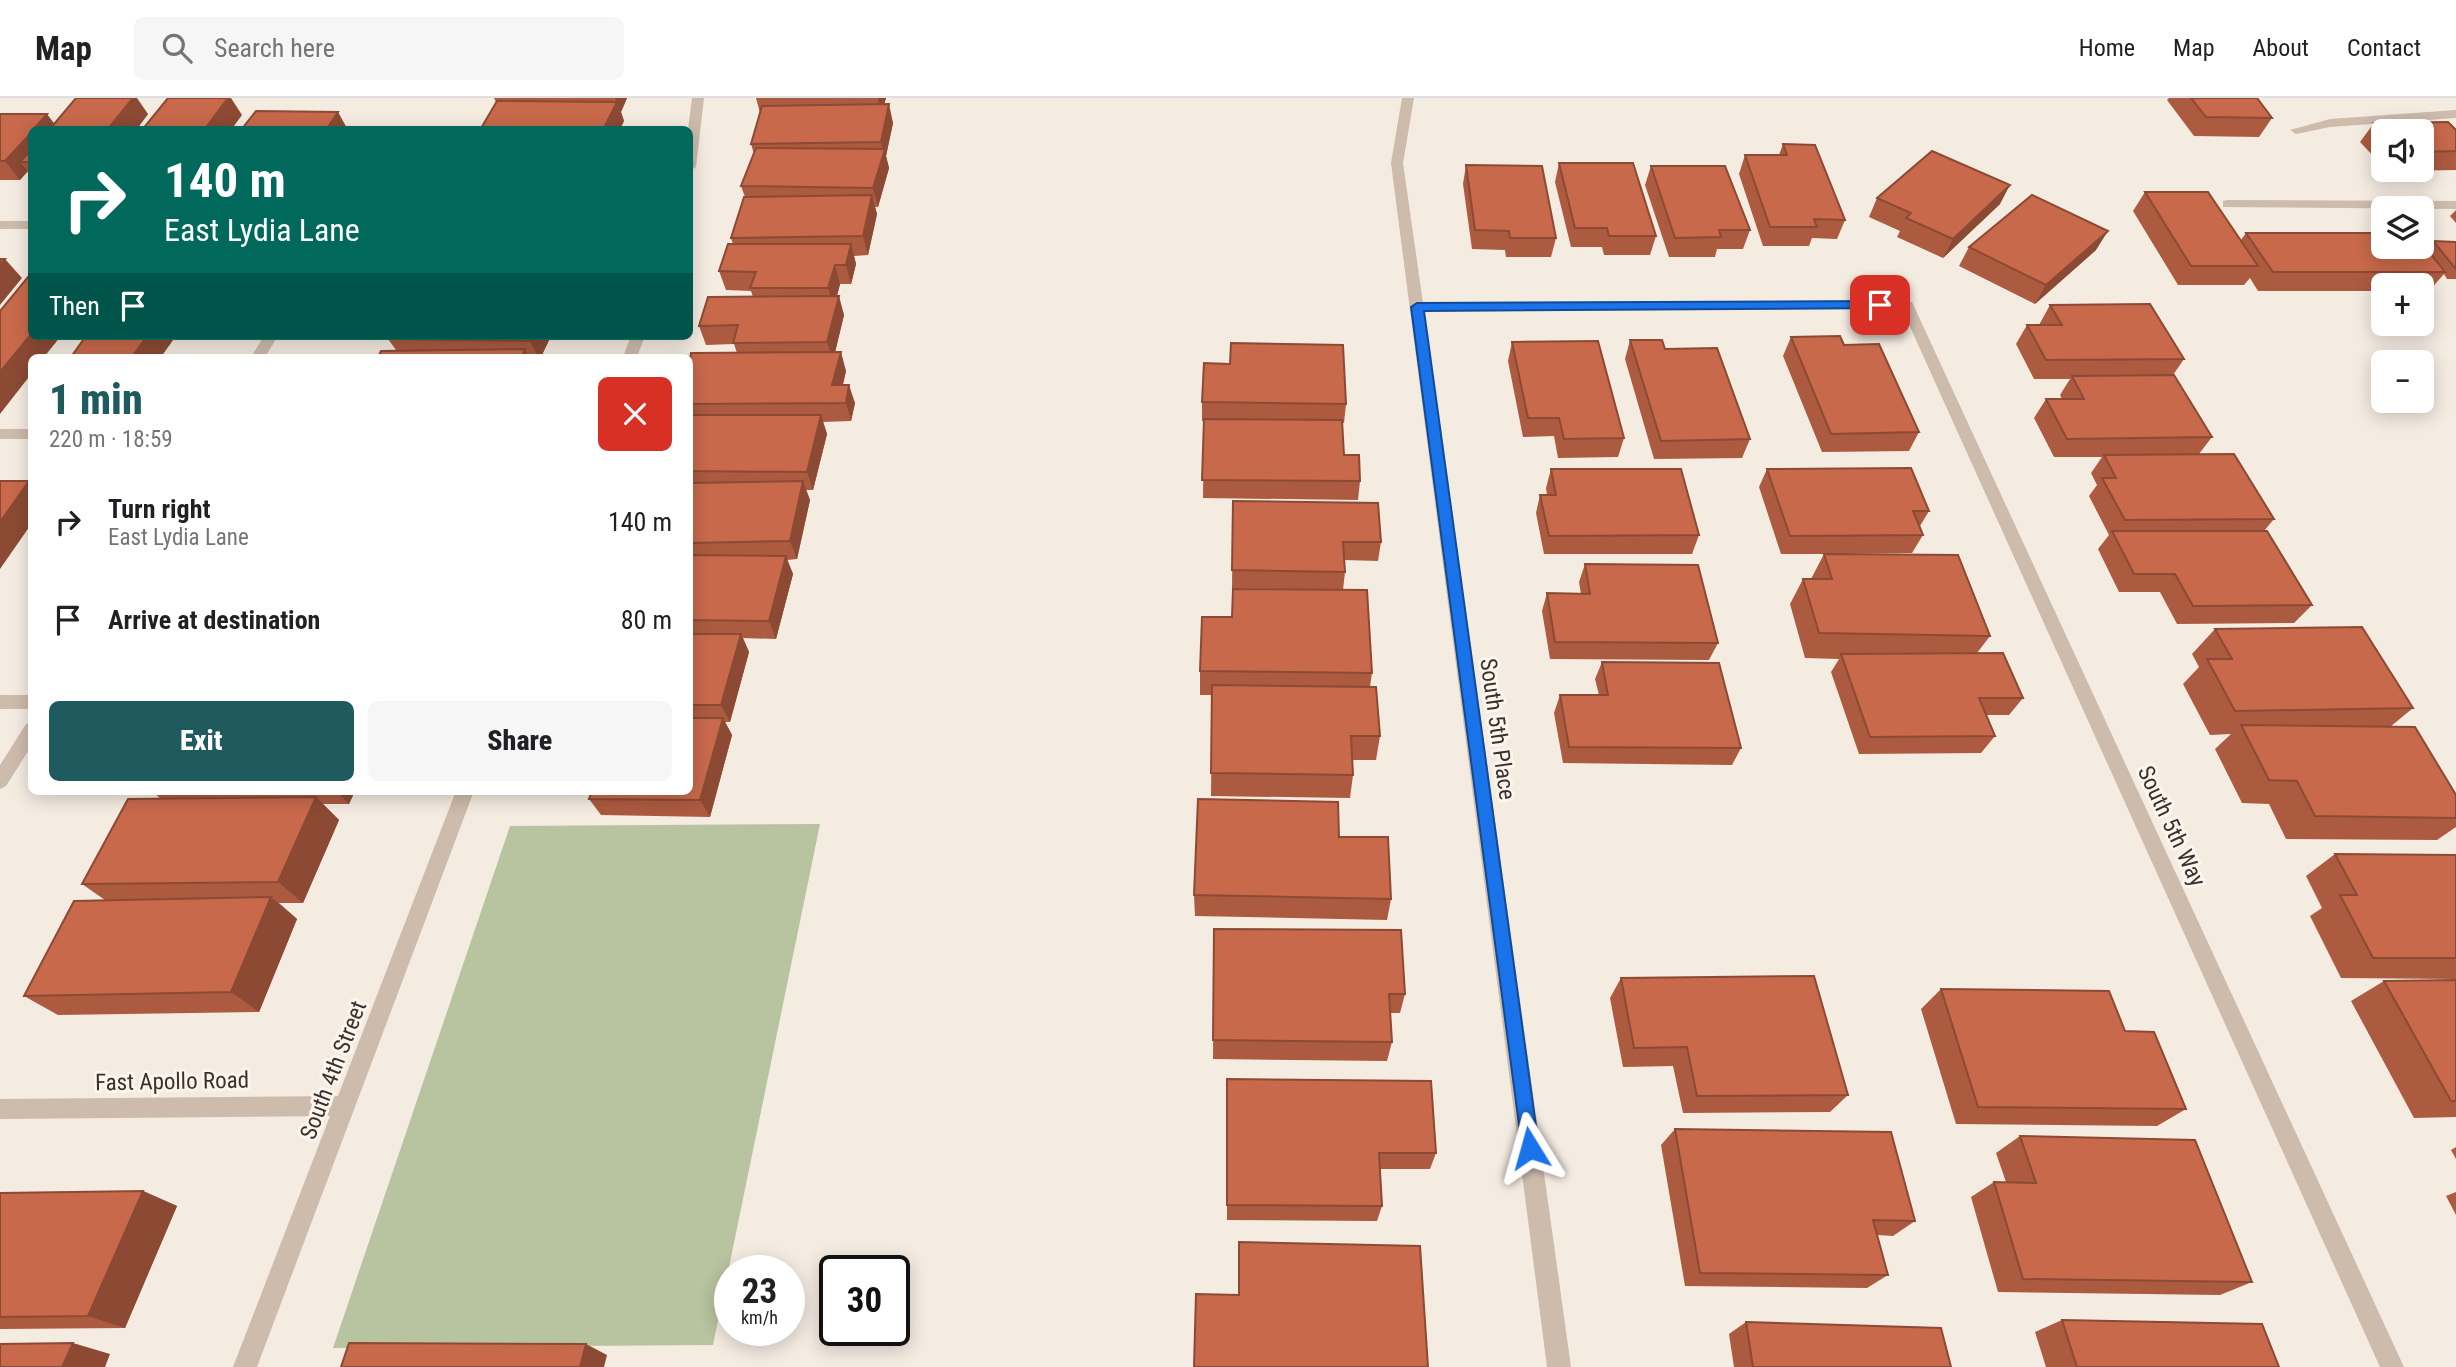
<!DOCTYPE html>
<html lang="en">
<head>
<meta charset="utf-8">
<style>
  :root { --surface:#fff; --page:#f6f6f6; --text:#202124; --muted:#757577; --line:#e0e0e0; --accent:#1f5a5e }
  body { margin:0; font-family:"Roboto Condensed",sans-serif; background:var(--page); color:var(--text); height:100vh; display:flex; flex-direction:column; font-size:26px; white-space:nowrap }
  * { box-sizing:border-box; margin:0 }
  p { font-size:23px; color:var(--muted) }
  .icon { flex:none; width:38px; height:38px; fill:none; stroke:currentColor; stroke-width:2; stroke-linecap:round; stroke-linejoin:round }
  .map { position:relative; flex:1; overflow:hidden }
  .details { position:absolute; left:28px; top:256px; width:665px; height:441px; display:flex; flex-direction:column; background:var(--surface); border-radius:10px; box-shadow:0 4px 18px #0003 }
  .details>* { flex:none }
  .hud { position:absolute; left:28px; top:28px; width:665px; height:214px; border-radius:10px; box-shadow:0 4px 18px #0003; background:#00695c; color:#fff; overflow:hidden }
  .tools { position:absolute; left:2371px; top:21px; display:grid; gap:14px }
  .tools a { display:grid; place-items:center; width:63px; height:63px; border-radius:10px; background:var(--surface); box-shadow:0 4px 18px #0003; font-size:35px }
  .speed { position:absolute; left:714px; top:1157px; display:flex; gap:14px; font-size:35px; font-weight:700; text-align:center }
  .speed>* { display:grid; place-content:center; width:91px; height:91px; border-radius:50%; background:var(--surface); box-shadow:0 4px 18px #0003; line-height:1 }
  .speed small { font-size:18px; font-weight:400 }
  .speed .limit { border:4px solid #111; border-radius:10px; background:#fff; color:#111 }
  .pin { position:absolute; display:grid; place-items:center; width:60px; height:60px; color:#fff; margin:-30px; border-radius:14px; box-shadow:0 4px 10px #0006 }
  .me { position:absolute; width:77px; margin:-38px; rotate:352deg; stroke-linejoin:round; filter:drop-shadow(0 0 5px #0008) }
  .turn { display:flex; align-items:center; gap:24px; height:147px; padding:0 21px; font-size:32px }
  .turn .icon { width:91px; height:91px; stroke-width:2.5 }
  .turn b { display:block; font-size:49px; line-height:60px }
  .then { display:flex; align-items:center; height:66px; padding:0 21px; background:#0003; gap:14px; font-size:26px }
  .round { display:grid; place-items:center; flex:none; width:74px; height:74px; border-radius:10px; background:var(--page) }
  .overview { display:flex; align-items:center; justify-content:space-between; height:119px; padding:0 21px }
  h1 { font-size:42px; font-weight:800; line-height:52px; color:var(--accent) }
  .action { display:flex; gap:14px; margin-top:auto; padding:14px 21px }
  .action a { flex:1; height:80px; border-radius:10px; background:var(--accent); color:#fff; font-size:28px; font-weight:800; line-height:80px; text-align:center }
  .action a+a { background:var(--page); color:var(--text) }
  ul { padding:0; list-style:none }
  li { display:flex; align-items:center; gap:21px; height:98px; padding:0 21px }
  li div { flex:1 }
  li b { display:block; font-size:26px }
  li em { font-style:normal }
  header { display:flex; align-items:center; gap:42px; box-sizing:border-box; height:98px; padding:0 35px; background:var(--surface); border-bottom:2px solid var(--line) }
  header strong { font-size:33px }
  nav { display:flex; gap:38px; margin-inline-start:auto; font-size:24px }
  .search { width:490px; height:63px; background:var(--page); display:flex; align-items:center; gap:18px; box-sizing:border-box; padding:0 24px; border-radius:10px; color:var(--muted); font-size:26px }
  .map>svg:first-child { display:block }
  .green { fill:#b8c4a0 }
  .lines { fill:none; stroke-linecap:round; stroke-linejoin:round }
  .service { fill:#cdbbac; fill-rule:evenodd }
  .minor { fill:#cdbbac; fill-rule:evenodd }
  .wall { fill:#ac5a40 }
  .shaded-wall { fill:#8c4a34 }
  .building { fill:#c8694b; stroke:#8c4a34; stroke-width:2 }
  .route { fill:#1a73e8; stroke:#114b97; stroke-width:2 }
  .labels { text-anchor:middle; stroke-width:6; stroke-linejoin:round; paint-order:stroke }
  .street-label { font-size:23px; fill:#3b302b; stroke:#fbf5ee }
</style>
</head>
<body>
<header>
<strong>Map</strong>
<div class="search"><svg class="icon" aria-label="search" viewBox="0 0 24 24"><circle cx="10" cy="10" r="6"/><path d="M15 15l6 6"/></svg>Search here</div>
<nav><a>Home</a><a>Map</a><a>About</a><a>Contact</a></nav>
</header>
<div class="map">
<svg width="2456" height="1269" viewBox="0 0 2456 1269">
  <rect width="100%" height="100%" fill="#f4ebe1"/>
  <!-- green -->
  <path class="green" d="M820 726 713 1247 333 1250 510 728Z"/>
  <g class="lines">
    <!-- service -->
    <path class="service" d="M2456 12V20L2330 29 2296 36 2290 32 2330 21Z
      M2227 102 2456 103V111L2223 109V103Z
      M0 331H32V341H0Z"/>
    <!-- minor -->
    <path class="minor" d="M692 0H704L696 69 690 73 688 32Z
      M1402 0H1414L1403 65 1423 205 1912 204 2404 1269H2380L1902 211 1424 213 1571 1269H1547L1391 65Z
      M0 123H32V131H0Z
      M264 238H278L265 259H251Z
      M631 238H645L637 259H623Z
      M0 597H32V611H0Z
      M32 624V647L6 688 0 691V667L26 626Z
      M456 693H474L257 1269H233L330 1018 0 1021V1001L338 998Z"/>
  </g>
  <!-- wall -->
  <path class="wall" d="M494 0H627L621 14 624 23 496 4Z
    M756 0H886L884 7 893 25 886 58 889 70 878 109H875L877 116 868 157 854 158 856 166 851 186H840L837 198 844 217 835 254 846 273 843 287 855 305 851 323 823 324 827 336 813 392H806L810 402 797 461 787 462 793 476 776 541 743 540 749 554 730 624H725L732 637 710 719 601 717 589 701 690 693V261L737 255 734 246 706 247 699 228 753 199 751 193 726 192 719 173 733 146 731 140 745 99 741 88 754 56 751 46 760 15Z
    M2169 0H2257L2272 20 2259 39 2194 38 2167 2Z
    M0 16 54 25 148 16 136 32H32V78L28 73 20 82H0Z
    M2374 25 2456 32V72L2402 73 2401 72H2422V33H2384V60H2375L2360 44Z
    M1783 46 1845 122 1837 141 1812 140 1809 148H1763L1739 76 1745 57H1779Z
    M1559 65 1656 138 1650 157H1604L1602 149H1571L1555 84Z
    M1466 67 1556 140 1551 159H1506L1505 152 1472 151 1463 86Z
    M1651 68 1750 132 1743 151H1717L1715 159H1669L1645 87Z
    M2145 94 2241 142 2246 135 2427 151 2433 143 2456 144V181H2447L2444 176 2429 193H2422V187H2384V193H2258L2250 180 2244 187H2178L2133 113Z
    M1877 100 2000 106 1943 160 1897 139 1900 133 1869 119Z
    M2456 112V125L2450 118Z
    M1969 149 2096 152 2035 206 1959 168Z
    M2050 207 2184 261 2173 277 2212 339 2199 356 2274 421 2264 433 2312 507 2294 525 2177 526 2160 494H2119L2098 451 2109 437 2089 398 2097 387 2091 375 2102 359H2054L2034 320 2046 301H2062L2060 297 2070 281H2034L2016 246 2027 227H2039Z
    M390 238H551L541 259H378L396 252 388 241Z
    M1791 239 1844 247 1919 334 1909 353 1822 354 1783 258Z
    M1630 242 1665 251 1750 341 1742 360 1654 361 1625 261Z
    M1512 244 1624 340 1618 359 1558 360 1554 338 1523 339 1508 263Z
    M1202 304 1346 306 1344 325H1342L1344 357 1360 383 1358 402 1203 400 1204 323H1202Z
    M1551 371 1699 437 1692 456H1544L1536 415 1540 397H1547L1546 390Z
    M1767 371 1929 413 1920 428 1923 437 1912 455 1829 456 1990 538 1977 555 2023 600 2009 617H1986L1995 638 1981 655 1859 656 1831 574 1839 561 1805 560 1790 506 1803 481H1811L1824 456H1781L1759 389Z
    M1233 403 1381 444 1378 463 1344 462 1345 474 1343 492 1232 490Z
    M1585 466 1718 545 1709 562 1550 561 1542 513 1547 495 1581 496 1579 484Z
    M2215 531 2413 610 2390 629 2456 697V729L2437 742 2286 741 2269 706 2242 705 2215 651 2231 636 2210 637 2183 586 2199 569 2192 556Z
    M1602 564 1741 650 1732 667 1563 665 1554 615 1560 597H1599L1595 581Z
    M1200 573 1372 575 1370 589 1380 638 1376 662H1352L1353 677 1350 700 1211 698 1212 597H1200Z
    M152 693H355L349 706H323L339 722 303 805H279L297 821 259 914 58 917 24 898 105 802 82 786 161 701Z
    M1339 739 1391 801 1387 822 1195 818 1194 797Z
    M2335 756 2456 757V881L2341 880 2310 818 2322 810 2306 778Z
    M1214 831 1405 896 1400 915H1390L1392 944 1387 963 1213 961Z
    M1621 880 1848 997 1830 1014 1683 1015 1673 968 1623 969 1610 900Z
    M2456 882V1019L2414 1020 2351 903 2384 883Z
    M1941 891 2125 933 2186 1011 2157 1028 1956 1026 1921 911Z
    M1227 981 1436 1055 1430 1071H1380L1382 1108 1377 1123 1227 1122Z
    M1675 1031 1915 1123 1893 1138 1877 1137 1888 1177 1867 1190 1685 1188 1661 1047Z
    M2020 1038 2252 1184 2220 1197 1998 1194 1971 1099 1994 1084H2006L1996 1055Z
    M2456 1049V1061L2451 1052Z
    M143 1093 177 1108 125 1230 0 1231V1095Z
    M2456 1094V1117L2446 1098Z
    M2062 1222 2279 1269H2046L2035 1234Z
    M1746 1224 1951 1269H1734L1729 1236Z"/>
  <!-- shaded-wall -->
  <path class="shaded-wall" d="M133 0H137L148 16 136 32H107Z
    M228 0H231L242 17 231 32H204Z
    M615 0H627L621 14 624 23 620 32H603L617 5Z
    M878 0H886L881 17Z
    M889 6 893 25 886 58 889 70 878 109 873 90 883 56 881 44Z
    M338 14 348 32H326Z
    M47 16 59 32H33Z
    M32 34V64H20L28 73 20 82 5 63Z
    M2010 87 2000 106 1943 160 1953 141Z
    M872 97 877 116 868 157 863 138Z
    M2108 133 2096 152 2035 206 2046 187Z
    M851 146 856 166 851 186 846 167Z
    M5 161 22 180 0 207V167Z
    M835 167 840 186 834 209 828 190Z
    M839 198 844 217 833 263 827 244Z
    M32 235V238H61L44 259H32V275L0 316V274Z
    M147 238H176L161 259H132Z
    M532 238H551L541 259H538L530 243Z
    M525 251 529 259H522Z
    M841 254 846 273 838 305 832 287Z
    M849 287 855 305 851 323 846 305Z
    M821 317 827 336 813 392 807 374Z
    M29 383 32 386V425L0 471V424Z
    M803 383 810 402 797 461 790 443Z
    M786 458 793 476 776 541 769 523Z
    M741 536 749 554 730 624 721 607Z
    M723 620 732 637 710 719 700 702Z
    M336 693H355L349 706Z
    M316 699 339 722 303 805 278 784Z
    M271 799 297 821 259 914 231 894Z
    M143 1093 177 1108 125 1230 88 1218Z
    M73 1245 110 1256 105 1269H62Z
    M586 1246 607 1257 604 1269H580Z"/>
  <!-- building -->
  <path class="building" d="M76 0H133L107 32H49Z
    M168 0H228L204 32H142Z
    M2191 0H2257L2272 20 2206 19Z
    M497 3 617 4 603 32H480Z
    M889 6 881 44 751 46 762 8Z
    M256 13 338 14 326 32H241Z
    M0 16H47L33 32H32V34L5 63H0Z
    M2448 24 2456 32V53L2422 54V33H2384V35L2374 25Z
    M1783 46 1815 47 1845 122 1814 121 1817 129H1770L1745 57H1787Z
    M756 50 885 51 873 90 741 88Z
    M32 51V64H20Z
    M1932 53 2010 87 1953 141 1906 120 1911 115 1877 100Z
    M1559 65H1633L1656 138H1609L1607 130H1575Z
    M1466 67 1542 68 1556 140H1510L1509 133 1475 132Z
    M1651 68H1725L1750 132H1719L1721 139 1675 140Z
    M2145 94H2208L2258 168H2191Z
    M872 97 863 138 731 140 744 99Z
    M2032 97 2108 133 2046 187 1969 149Z
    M2246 135H2384V149H2422V145L2445 174H2273Z
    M2433 143 2456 144V171Z
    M728 146H851L846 167H835L828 190H750L756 174 719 173Z
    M0 161H5L0 167Z
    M28 179H32V235L0 274V213Z
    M839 198 827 244 733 245 738 227 699 228 708 199Z
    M2150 206 2184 261 2046 262 2027 227H2062L2050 207Z
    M86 238H147L132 259H71Z
    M390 238H532L530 243 388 241Z
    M1840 238 1844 247 1879 246 1919 334 1831 336 1791 239Z
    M1630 242H1662L1665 251 1717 250 1750 341 1661 343Z
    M1598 243 1624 340 1564 341 1559 320H1528L1512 244Z
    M1231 245 1343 247 1346 306 1202 304 1204 265 1230 266Z
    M525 251 522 259H378L381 253Z
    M841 254 832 287H849L846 305 690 306V261L691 255Z
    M2174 277 2212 339 2067 341 2046 301H2084L2072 278Z
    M690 317H821L807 374 690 373Z
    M1204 321 1342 322 1344 357H1359L1360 383 1202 382Z
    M2234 356 2274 421 2125 422 2102 380H2116L2104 357Z
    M1911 370 1929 413H1913L1923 437 1790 438 1767 371Z
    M1551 371H1681L1699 437 1549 438 1540 397H1556Z
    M0 383H29L0 424Z
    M803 383 790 443 690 445V385Z
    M1233 403 1378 405 1381 444H1343L1345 474 1232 472Z
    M2112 433H2267L2312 507 2193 508 2175 476H2134Z
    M1824 456 1958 457 1990 538 1819 535 1803 481H1832Z
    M690 457 786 458 769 523 690 522Z
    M1585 466 1698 467 1718 545 1555 544 1547 495 1590 496Z
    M1233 491 1367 492 1372 575 1200 573 1202 519H1232Z
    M2362 529 2413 610 2235 613 2207 561H2232L2215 531Z
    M690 536H741L721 607H690Z
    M2003 555 2023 600H1979L1995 638 1870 639 1841 556Z
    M1602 564 1719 565 1741 650 1569 649 1560 597H1608Z
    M1212 587 1376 589 1380 638H1351L1353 677 1211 675Z
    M690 620H723L700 702 589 701 592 693H690Z
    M2241 627 2415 629 2456 697V720L2315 718 2297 683 2269 682Z
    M316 699 278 784 82 786 128 701Z
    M1198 701 1338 704 1339 739H1388L1391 801 1194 797Z
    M2335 756 2456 757V860H2373L2340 797H2357Z
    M271 799 231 894 24 898 74 803Z
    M1214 831 1401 832 1405 896H1389L1392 944 1213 942Z
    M1814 878 1848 997 1697 998 1687 949 1634 950 1621 880Z
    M2456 882V1003H2451L2384 883Z
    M1941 891 2109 893 2125 933 2154 934 2186 1011 1978 1009Z
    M1227 981 1431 983 1436 1055H1379L1382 1108 1227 1107Z
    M1675 1031 1891 1034 1915 1123 1873 1122 1888 1177 1700 1175Z
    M2020 1038 2195 1042 2252 1184 2023 1181 1994 1084 2036 1085Z
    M143 1093 88 1218 0 1219V1095Z
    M1239 1144 1420 1148 1428 1269H1194L1196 1196 1239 1197Z
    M2062 1222 2262 1226 2279 1269H2077Z
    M1746 1224 1941 1230 1951 1269H1753Z
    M73 1245 62 1269H0V1246Z
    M349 1245 586 1246 580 1269H341Z"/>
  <!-- route -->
  <path class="route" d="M1880 203 1885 204V210L1424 213 1539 1050 1536 1057 1530 1059 1523 1057 1411 209 1417 205Z"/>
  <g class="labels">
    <!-- street labels -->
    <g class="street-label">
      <text transform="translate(1498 631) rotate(82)" y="8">South 5th Place</text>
      <text transform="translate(2172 728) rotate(65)" y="8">South 5th Way</text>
      <text transform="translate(333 972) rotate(-69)" y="8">South 4th Street</text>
      <text transform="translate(172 983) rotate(-1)" y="8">Fast Apollo Road</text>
    </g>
  </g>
</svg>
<div class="tools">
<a><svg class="icon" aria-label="sound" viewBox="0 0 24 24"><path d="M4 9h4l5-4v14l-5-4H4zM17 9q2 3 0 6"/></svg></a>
<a><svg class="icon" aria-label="layers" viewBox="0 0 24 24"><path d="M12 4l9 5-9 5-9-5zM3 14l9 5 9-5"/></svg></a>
<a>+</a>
<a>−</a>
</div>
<div class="speed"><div>23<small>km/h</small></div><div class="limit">30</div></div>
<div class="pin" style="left:1880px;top:207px;background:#d93025"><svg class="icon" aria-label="arrive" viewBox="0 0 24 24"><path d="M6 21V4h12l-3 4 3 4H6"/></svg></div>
<svg class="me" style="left:1530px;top:1050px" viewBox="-20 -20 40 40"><path d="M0-17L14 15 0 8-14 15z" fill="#1a73e8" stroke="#fff" stroke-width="4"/></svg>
<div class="hud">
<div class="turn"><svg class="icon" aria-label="right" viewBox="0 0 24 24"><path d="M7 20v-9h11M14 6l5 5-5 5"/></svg><div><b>140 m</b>East Lydia Lane</div></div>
<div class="then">Then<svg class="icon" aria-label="arrive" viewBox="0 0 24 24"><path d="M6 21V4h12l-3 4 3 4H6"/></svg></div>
</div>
<section class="details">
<div class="overview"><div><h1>1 min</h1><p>220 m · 18:59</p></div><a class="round" style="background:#d93025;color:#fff"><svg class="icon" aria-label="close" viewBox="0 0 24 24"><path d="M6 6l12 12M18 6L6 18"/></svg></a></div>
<ul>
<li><svg class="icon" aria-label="right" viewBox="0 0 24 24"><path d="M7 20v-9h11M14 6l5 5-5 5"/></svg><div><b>Turn right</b><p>East Lydia Lane</p></div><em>140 m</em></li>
<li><svg class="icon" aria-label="arrive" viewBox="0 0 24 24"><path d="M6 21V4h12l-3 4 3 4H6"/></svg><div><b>Arrive at destination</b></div><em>80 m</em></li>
</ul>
<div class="action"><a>Exit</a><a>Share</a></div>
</section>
</div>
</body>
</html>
